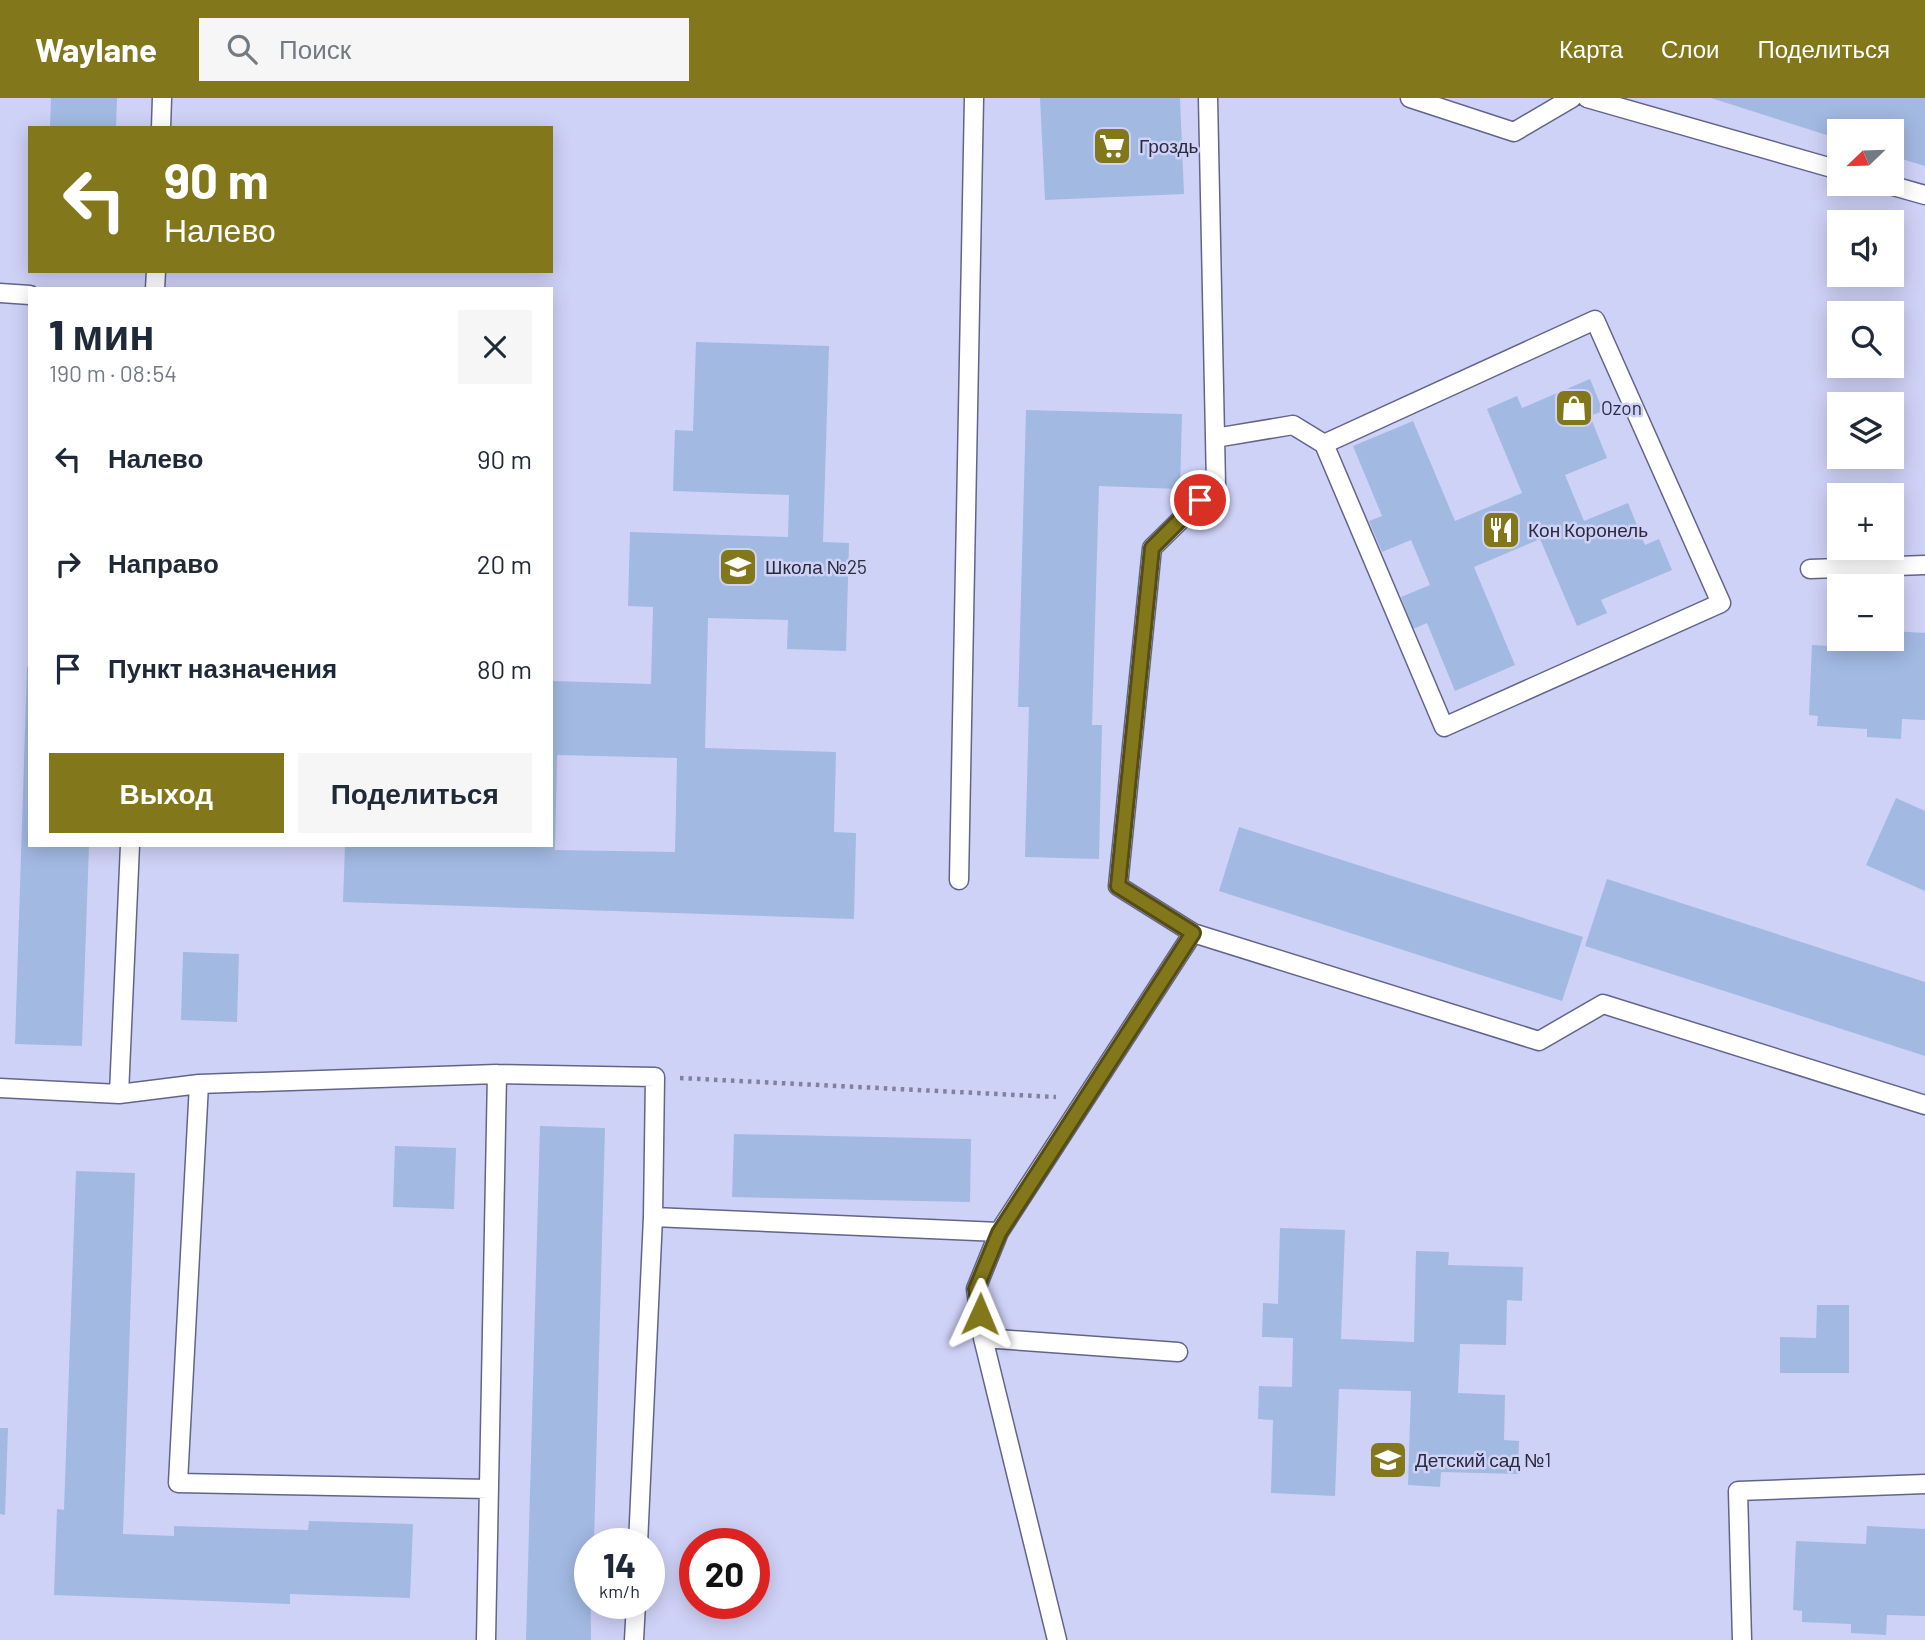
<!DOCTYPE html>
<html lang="ru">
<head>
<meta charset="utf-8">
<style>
  :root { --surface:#fff; --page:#f6f6f7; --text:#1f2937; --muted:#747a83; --accent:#83771b }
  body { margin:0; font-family:Barlow,sans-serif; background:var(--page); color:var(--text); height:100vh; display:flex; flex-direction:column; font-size:26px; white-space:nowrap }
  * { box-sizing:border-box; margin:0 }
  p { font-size:23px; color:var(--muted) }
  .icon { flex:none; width:38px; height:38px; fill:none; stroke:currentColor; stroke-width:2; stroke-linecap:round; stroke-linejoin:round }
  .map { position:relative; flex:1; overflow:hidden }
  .sheet { position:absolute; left:28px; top:189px; width:525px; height:560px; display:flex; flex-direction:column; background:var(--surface); border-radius:0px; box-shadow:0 4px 18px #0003 }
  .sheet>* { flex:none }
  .hud { position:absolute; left:28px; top:28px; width:525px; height:147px; border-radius:0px; box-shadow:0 4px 18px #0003; background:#83771b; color:#fff; overflow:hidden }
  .needle { width:46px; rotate:247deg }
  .tools { position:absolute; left:1827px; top:21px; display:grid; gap:14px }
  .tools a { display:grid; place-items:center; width:77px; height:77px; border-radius:0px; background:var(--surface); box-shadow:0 4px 18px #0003; font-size:35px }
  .speed { position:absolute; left:574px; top:1430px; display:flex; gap:14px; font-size:35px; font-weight:700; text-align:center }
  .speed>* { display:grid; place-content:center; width:91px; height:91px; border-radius:50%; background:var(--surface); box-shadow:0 4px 18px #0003; line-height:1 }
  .speed small { font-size:18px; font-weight:400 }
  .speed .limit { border:10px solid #d22; background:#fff; color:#111 }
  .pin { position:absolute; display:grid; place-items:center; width:60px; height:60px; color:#fff; margin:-30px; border:4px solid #fff; border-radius:50%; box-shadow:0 2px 7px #0007 }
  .me { position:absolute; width:77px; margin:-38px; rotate:1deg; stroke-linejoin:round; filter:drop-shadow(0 0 5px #0008) }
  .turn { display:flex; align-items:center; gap:24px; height:147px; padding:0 21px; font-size:32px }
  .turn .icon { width:91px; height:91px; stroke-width:2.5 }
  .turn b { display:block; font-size:49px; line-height:60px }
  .round { display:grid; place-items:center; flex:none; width:74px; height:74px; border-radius:0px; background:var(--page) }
  .overview { display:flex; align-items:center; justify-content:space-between; height:119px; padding:0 21px }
  h1 { font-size:42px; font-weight:800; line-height:52px }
  .cta { display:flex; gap:14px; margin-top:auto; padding:14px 21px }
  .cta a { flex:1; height:80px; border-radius:0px; background:var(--accent); color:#fff; font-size:28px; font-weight:800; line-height:80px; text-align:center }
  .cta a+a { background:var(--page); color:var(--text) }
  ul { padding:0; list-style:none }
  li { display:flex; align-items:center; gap:21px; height:105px; padding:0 21px }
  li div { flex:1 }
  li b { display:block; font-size:26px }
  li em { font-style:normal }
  header { display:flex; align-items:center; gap:42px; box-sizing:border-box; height:98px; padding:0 35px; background:var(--accent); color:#fff }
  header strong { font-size:33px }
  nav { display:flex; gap:38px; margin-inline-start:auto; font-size:24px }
  .search { width:490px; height:63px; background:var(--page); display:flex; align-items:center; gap:18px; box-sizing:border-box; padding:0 24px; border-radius:0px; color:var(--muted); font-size:26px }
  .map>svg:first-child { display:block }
  .building { fill:#a2b9e2; fill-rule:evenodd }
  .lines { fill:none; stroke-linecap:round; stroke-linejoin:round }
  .service-casing { stroke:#62648d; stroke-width:21 }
  .path { stroke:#7f819d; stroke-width:4.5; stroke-dasharray:3.5 5; stroke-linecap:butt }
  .service { stroke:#fff; stroke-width:18 }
  .route-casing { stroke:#554d12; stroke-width:18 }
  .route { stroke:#83771b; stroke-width:12 }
  .labels { text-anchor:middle; stroke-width:5; stroke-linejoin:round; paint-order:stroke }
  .poi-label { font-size:19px; fill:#2a2b3d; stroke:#cfd2f7; text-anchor:start }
</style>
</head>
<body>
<header>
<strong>Waylane</strong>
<div class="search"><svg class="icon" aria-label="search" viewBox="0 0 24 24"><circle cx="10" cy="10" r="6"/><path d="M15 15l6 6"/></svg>Поиск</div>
<nav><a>Карта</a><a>Слои</a><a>Поделиться</a></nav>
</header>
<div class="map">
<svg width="1925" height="1542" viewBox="0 0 1925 1542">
  <rect width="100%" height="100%" fill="#cfd2f7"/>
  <!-- building -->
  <path class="building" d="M51 0H117L116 30H50Z
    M1040 0H1180L1184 96 1045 102Z
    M1711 0H1925V68L1892 58V33H1839V41Z
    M696 244 829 248 823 444 849 445 846 553 787 551 788 522 708 520 705 650 836 654 834 734 856 735 854 821 343 804 345 747H551V583L651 586 653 509 628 508 630 434 788 439 789 397 673 393 675 332 693 333ZM557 657 677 660 675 754 555 752Z
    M1590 281 1603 313 1590 318 1607 360 1565 377 1584 423 1628 405 1645 447 1659 441 1672 472 1601 502 1607 515 1577 528 1540 441 1474 469 1515 567 1455 593 1427 525 1413 531 1401 499 1430 487 1411 442 1382 454 1369 423 1382 418 1353 348 1413 323 1455 423 1522 395 1487 311 1517 298 1522 310Z
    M1026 312 1182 316 1180 391 1099 388 1092 627H1102L1099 761 1025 759 1029 609H1018Z
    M1892 533 1925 535V622L1902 621 1901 641 1867 639V631L1817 628 1818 618 1809 617 1812 547 1882 551 1883 541H1892Z
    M27 569H30V747H89L82 948 15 946Z
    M1896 700 1925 713V793L1866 767Z
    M1239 729 1583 839 1562 903 1219 793Z
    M1607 781 1925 884V958L1585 848Z
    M183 854 239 856 237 924 181 922Z
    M540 1028 605 1030 594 1446H590L591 1542H526Z
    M734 1036 971 1041 970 1104 732 1099Z
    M395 1048 456 1050 454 1111 393 1109Z
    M76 1073 135 1075 123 1436 174 1438V1428L308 1432 309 1423 413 1426 410 1500 290 1496V1506L54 1497 57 1411 64 1412Z
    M1280 1130 1345 1132 1341 1241 1414 1244 1416 1153 1449 1154 1448 1167 1523 1169 1522 1203 1507 1202 1506 1247 1460 1246 1458 1295 1505 1297 1504 1342 1519 1343 1518 1376 1441 1374 1440 1389 1408 1387 1411 1293 1339 1291 1335 1398 1271 1395 1273 1322 1258 1321 1259 1288 1292 1289 1293 1240 1262 1239 1263 1205 1278 1206Z
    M1817 1207H1849V1275H1780V1239L1816 1240Z
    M0 1330H8L5 1417 0 1416Z
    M1867 1428 1925 1431V1518L1887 1517 1886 1537 1851 1535V1526L1802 1524V1513L1793 1512 1796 1443 1866 1446Z"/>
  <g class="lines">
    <defs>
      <path id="service" d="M1208 0 1216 387 1152 450 1118 788 1193 835 1539 943 1603 906 1925 1007
        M1410 0 1514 34 1572 0
        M1587 0 1839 72
        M161 30 162 0
        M1886 86 1925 97
        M155 191 156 173
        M0 195 30 197
        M1215 340 1293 327 1324 346 1444 629 1721 505 1595 222 1324 346
        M1810 471 1925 467
        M959 782 974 0
        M199 986 178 1385 489 1391
        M0 990 119 996 199 986 497 976 655 979 653 1119 638 1446
        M119 996 130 747
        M653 1119 999 1134
        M983 1240 1178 1254
        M486 1542 497 976
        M634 1542 636 1505
        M1057 1542 983 1240 976 1191 999 1134 1193 835
        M1742 1542 1738 1393 1925 1386"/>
    </defs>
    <!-- service casing -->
    <use href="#service" class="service-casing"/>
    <!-- path -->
    <path class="path" d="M680 980 1056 999"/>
    <!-- service -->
    <use href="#service" class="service"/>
  </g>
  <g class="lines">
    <defs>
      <path id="route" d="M980 1216 976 1191 999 1135 1193 835 1118 788 1152 450 1200 402"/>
    </defs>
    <!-- route casing -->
    <use href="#route" class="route-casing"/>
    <!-- route -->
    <use href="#route" class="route"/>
  </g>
  <!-- icons -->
  <defs>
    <symbol id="supermarket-square" viewBox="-11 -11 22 22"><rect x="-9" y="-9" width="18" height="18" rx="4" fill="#83771b" stroke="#cfd2f7"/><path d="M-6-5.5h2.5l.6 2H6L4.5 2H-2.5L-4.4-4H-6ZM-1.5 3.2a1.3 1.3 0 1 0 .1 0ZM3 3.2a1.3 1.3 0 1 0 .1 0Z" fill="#fff"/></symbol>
    <symbol id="shop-square" viewBox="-11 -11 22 22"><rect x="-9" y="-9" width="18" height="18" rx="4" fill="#83771b" stroke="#cfd2f7"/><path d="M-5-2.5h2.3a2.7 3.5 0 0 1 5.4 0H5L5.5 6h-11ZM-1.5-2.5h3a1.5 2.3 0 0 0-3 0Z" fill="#fff"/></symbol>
    <symbol id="restaurant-square" viewBox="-11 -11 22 22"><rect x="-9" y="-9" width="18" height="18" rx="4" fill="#83771b" stroke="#cfd2f7"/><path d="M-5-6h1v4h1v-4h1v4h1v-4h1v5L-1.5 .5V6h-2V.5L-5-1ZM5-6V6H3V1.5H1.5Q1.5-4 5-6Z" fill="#fff"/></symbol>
    <symbol id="school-square" viewBox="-11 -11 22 22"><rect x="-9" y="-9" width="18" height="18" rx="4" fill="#83771b" stroke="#cfd2f7"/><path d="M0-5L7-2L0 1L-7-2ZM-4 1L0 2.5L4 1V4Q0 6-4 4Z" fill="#fff"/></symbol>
  </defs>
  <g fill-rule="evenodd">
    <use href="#supermarket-square" x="1090" y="26" width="44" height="44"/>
    <use href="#shop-square" x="1552" y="288" width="44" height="44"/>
    <use href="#restaurant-square" x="1479" y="410" width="44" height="44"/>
    <use href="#school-square" x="716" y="447" width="44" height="44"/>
    <use href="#school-square" x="1366" y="1340" width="44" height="44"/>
  </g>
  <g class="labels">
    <!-- poi labels -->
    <g class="poi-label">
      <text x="1139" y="55">Гроздь</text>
      <text x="1601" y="317">Ozon</text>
      <text x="1528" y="439">Кон Коронель</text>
      <text x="765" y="476">Школа №25</text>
      <text x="1415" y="1369">Детский сад №1</text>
    </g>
  </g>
</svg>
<div class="tools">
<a><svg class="needle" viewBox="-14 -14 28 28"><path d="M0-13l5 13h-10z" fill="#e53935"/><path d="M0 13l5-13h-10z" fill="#747a83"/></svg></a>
<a><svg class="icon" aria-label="sound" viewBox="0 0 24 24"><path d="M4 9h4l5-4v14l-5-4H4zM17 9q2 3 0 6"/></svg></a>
<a><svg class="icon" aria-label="search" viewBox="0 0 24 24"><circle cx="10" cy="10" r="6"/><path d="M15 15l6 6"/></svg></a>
<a><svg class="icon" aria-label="layers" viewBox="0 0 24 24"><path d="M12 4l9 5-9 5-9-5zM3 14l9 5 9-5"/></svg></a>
<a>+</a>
<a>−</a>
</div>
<div class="speed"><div>14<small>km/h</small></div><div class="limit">20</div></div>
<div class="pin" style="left:1200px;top:402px;background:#d93025"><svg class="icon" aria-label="arrive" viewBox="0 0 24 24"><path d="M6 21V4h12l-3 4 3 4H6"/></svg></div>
<svg class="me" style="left:980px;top:1216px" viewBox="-20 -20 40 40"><path d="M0-17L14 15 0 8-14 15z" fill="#83771b" stroke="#fff" stroke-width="4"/></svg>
<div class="hud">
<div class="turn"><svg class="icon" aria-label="left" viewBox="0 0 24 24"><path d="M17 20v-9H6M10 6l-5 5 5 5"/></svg><div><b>90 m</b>Налево</div></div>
</div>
<section class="sheet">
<div class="overview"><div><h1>1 мин</h1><p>190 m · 08:54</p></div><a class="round"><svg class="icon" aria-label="close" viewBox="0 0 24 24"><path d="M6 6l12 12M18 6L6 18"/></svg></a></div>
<ul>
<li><svg class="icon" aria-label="left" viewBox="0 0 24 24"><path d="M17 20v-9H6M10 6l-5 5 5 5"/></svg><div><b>Налево</b></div><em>90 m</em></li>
<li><svg class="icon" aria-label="right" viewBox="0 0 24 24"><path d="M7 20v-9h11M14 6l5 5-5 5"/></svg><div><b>Направо</b></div><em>20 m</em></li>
<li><svg class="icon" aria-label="arrive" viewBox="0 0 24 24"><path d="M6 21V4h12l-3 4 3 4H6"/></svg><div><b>Пункт назначения</b></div><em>80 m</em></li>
</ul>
<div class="cta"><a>Выход</a><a>Поделиться</a></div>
</section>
</div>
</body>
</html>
